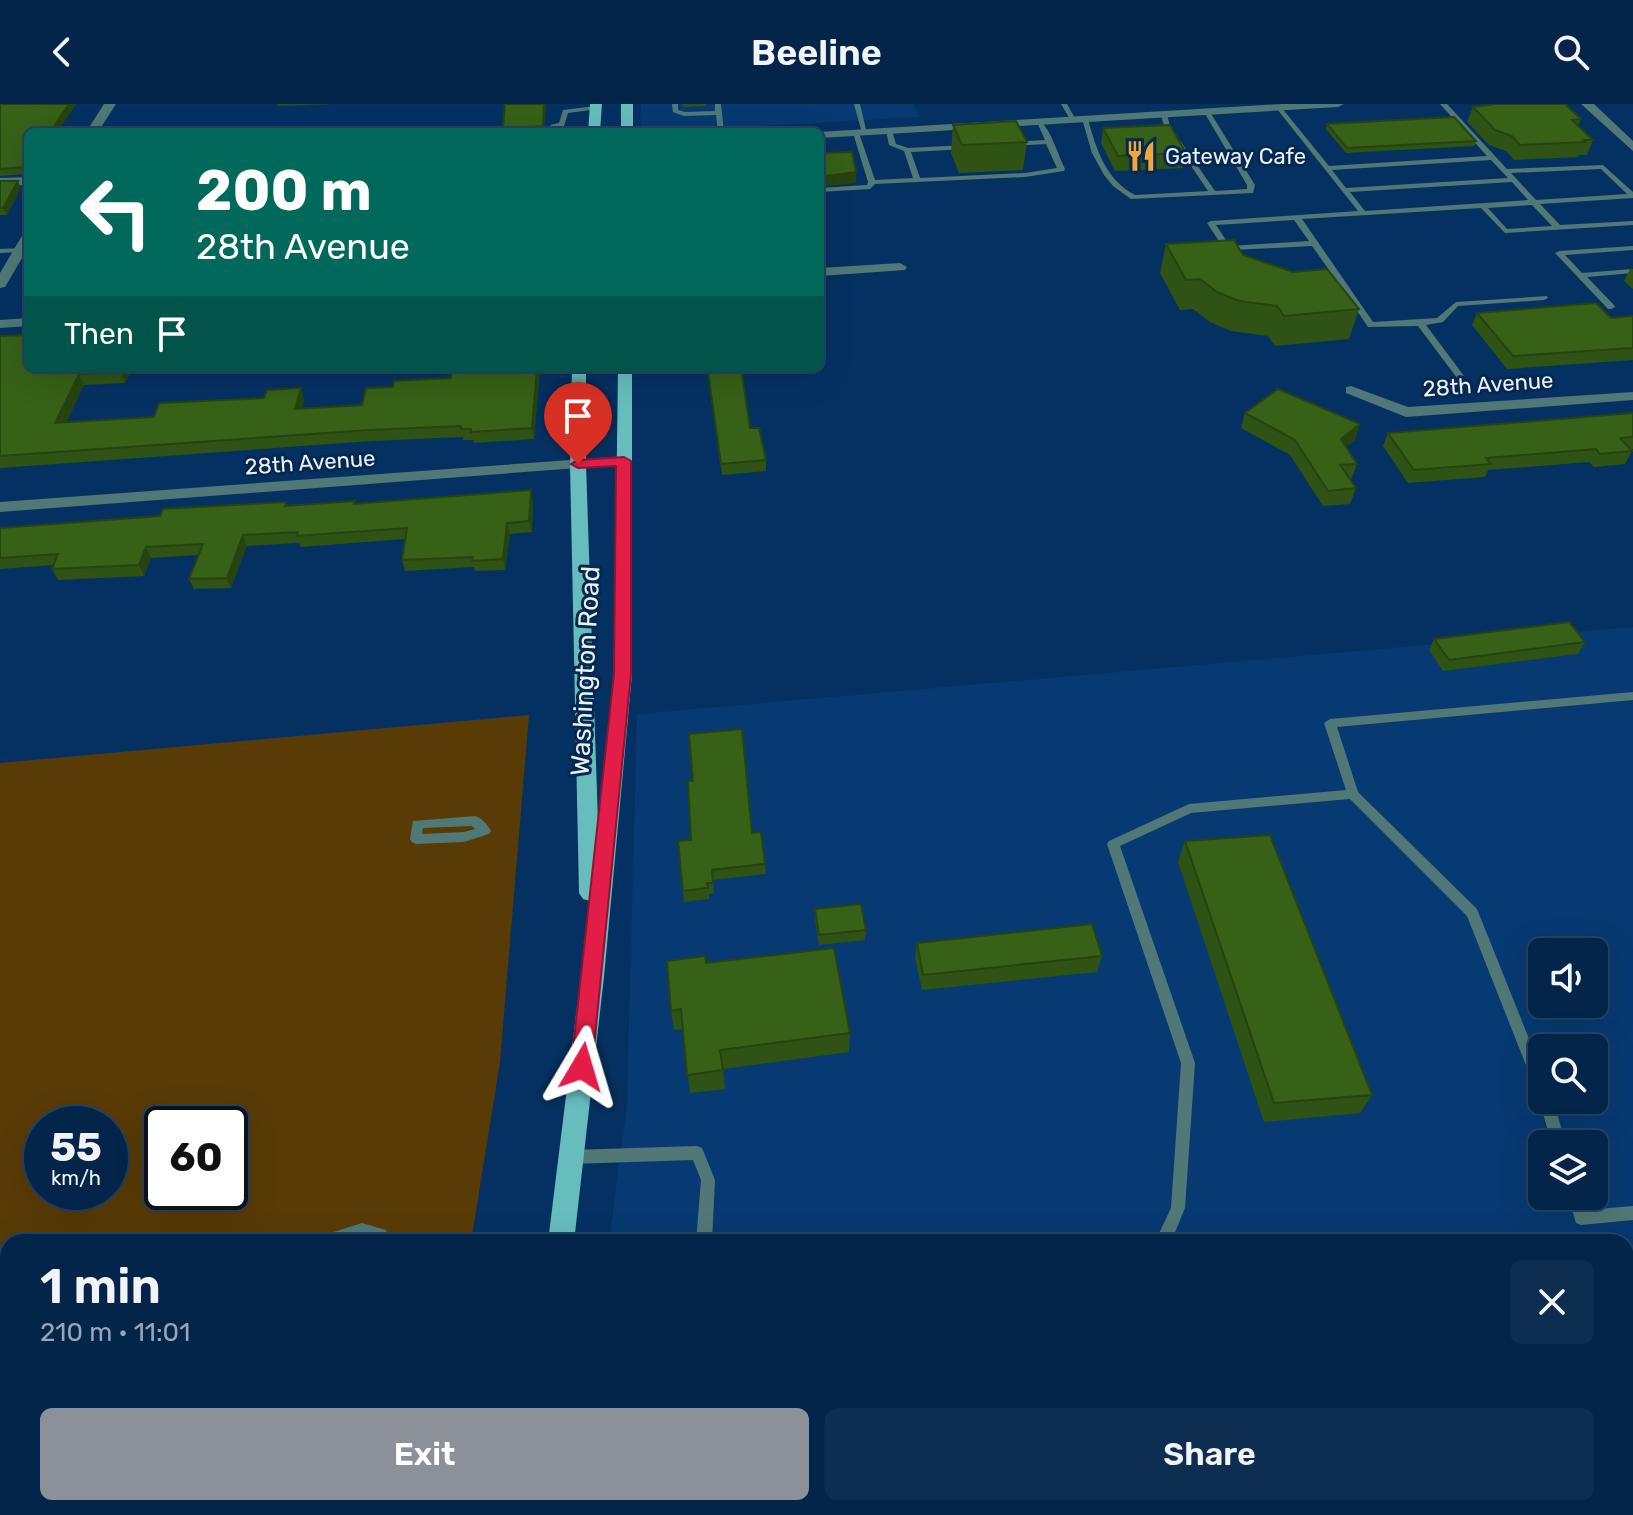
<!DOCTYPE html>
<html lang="en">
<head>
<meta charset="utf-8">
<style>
  :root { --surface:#04254a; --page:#0d2d51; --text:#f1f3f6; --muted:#97a5b5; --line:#254262; --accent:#8c9099 }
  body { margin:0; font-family:Rubik,sans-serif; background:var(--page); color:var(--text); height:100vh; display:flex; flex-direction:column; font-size:30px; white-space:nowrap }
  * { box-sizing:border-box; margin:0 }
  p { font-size:26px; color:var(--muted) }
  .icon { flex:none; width:44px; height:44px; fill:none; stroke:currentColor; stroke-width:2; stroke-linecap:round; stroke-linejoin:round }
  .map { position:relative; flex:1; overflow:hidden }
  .side { position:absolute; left:0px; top:1130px; width:1634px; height:282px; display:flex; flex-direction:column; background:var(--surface); border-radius:24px 24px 0 0; box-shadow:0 8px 32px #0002,0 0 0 2px var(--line) }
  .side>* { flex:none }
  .hud { position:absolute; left:24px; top:24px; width:800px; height:244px; border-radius:12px; box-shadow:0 8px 32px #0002,0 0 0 2px var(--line); background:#00695c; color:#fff; overflow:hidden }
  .controls { position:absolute; left:1528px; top:834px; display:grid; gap:16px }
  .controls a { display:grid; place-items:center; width:80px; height:80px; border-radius:12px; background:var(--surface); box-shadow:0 8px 32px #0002,0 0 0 2px var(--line); font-size:40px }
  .speed { position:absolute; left:24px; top:1002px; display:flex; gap:16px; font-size:40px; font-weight:700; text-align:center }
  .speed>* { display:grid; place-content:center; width:104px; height:104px; border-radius:50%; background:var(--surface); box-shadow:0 8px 32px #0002,0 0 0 2px var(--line); line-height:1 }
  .speed small { font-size:20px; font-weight:400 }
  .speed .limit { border:4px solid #111; border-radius:12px; background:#fff; color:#111 }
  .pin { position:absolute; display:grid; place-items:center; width:68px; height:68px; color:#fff; margin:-82px -34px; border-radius:50% 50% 50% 0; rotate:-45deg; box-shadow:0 0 8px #0007 }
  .pin .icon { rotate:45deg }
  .me { position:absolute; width:88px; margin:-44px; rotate:7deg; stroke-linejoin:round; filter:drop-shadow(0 0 6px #0008) }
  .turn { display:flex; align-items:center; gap:28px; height:168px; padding:0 40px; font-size:36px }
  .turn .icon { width:104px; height:104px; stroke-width:2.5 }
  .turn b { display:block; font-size:56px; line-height:68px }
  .then { display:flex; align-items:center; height:76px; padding:0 40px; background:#0003; gap:16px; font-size:30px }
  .round { display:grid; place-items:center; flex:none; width:84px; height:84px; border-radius:12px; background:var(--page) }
  .headline { display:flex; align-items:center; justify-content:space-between; height:136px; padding:0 40px }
  h1 { font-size:48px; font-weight:600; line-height:60px }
  .button { display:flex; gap:16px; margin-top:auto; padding:16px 40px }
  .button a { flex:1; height:92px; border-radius:12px; background:var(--accent); color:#fff; font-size:32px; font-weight:600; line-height:92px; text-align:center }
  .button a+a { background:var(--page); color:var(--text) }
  header { display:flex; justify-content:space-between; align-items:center; height:104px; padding:0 40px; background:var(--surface); font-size:36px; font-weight:600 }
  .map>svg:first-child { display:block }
  .built { fill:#073a72; fill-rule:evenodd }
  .green { fill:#593b05; fill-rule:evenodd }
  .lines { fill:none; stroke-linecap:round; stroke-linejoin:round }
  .service { fill:#507877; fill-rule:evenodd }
  .minor { fill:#507877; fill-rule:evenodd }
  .tertiary { fill:#507877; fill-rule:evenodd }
  .primary { fill:#66bdbc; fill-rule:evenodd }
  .wall { fill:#2e5314 }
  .shaded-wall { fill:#264410 }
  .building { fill:#366117; stroke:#264410; stroke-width:2 }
  .route { fill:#e11d48; stroke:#92132f; stroke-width:2 }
  .labels { text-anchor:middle; stroke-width:6; stroke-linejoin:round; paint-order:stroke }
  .far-poi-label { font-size:22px; fill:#e8f2fe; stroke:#07284e; text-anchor:start }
  .far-street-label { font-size:22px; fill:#e8f2fe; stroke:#07284e }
  .street-label { font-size:26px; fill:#e8f2fe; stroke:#07284e }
</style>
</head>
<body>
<header><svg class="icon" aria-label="back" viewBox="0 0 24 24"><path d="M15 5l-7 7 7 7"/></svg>Beeline<svg class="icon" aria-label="search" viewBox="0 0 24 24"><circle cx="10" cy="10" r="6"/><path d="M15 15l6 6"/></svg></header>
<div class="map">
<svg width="1633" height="1411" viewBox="0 0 1633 1411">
  <rect width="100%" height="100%" fill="#053162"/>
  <!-- built -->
  <path class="built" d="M641 0H914L919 13 659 28 644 25 641 21Z
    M1633 523V1411H556L557 1404H1626V1138H609L627 1000 637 610ZM1542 848H1594V900H1542ZM1542 944H1594V996H1542ZM1542 1040H1594V1092H1542Z"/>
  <!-- green -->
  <path class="green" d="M529 611 500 958 471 1138H8V1404H396L394 1411H0V659ZM42 1020H110V1088H42ZM162 1020H230V1088H162Z"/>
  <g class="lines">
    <!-- service -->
    <path class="service" d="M672 0H678V6L685 8 715 7V0H721L724 28H718L716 11 684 12 673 8Z
      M854 0H860L867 30 862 29Z
      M1061 0H1067L1076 16 1075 17H1071Z
      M1440 0H1447L1507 65 1603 61 1633 88V94L1540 100 1560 121 1633 117V121L1505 129 1481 104 1302 115 1373 218 1437 214 1456 198 1547 192 1548 194 1544 196 1458 202 1443 218 1426 221 1464 272 1460 275 1457 274 1418 222 1368 223 1345 189 1325 190V186L1342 184 1312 142 1233 146 1230 149H1227L1207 119 1211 117 1358 107 1277 5V3H1281L1329 62 1487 52ZM1491 56 1508 74 1346 84 1332 66ZM1601 65 1627 90 1536 96 1511 69ZM1512 78 1528 96 1365 107 1350 88ZM1532 101 1552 122 1507 125 1488 104ZM1294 116 1309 137 1230 142 1216 121Z
      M596 2 599 4 598 5 568 9 564 22 553 23 550 21 559 19 563 6Z
      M1207 6 1210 8 1255 81 1253 89 1131 95 1113 82 1104 71 1092 49 1082 15 1085 13 1088 15C1096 45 1106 76 1135 91L1208 87 1164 22 1161 11 1164 9 1167 11 1170 22 1215 87 1247 85V81L1204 8Z
      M1040 16C1052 28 1057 49 1065 65L1064 67 1025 73 875 80 870 85 820 88V84L867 81 868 78 853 29 856 27 859 29 875 76 913 74 904 47 889 41 886 27 889 25 892 27 896 40 908 44 967 41 971 43 967 45 911 48 920 74 1025 69 1057 64 1046 40 1013 42 1009 40 1013 38 1045 36 1037 18Z
      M1633 142V146L1565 151 1582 169 1633 165V169L1587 173 1614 201 1615 203 1611 205H1608L1555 149 1559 147Z
      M24 144 25 146 21 148 0 149V145Z
      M1633 588V596L1337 623 1358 688 1477 805 1542 967V990L1537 988 1535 984 1467 812 1350 695 1191 709 1120 742 1195 959 1185 1104 1171 1138H1155L1171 1104 1181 959 1107 740 1109 737 1189 700 1346 686 1324 619 1330 615Z
      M475 712C482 714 488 721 491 727L489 730 464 738 416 740 412 738 410 735 413 717ZM472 722 475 725 464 728 422 730 423 724Z
      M1542 991V996H1553L1566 1040H1552L1539 996Z
      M697 1042 702 1044 715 1076 712 1138H696L701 1076 693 1056 571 1060 566 1058 564 1053 566 1048 571 1046Z
      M1568 1092H1582L1586 1106 1633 1102V1116L1581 1121 1576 1119Z
      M362 1119 386 1126 390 1138H374L362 1133 347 1138H315L318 1133Z
      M652 1404H670L668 1411H650Z
      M1148 1404H1166L1168 1411H1150Z"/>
    <!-- minor -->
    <path class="minor" d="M104 0H116L98 28H86Z
      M1581 0H1594L1633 37V47Z
      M28 129V144L5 183 0 184V169L23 130Z
      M900 159 907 163 905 166 820 172V164Z
      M28 214V222L0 224V216Z
      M1351 282 1408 303 1633 288V296L1406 313 1346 289V283Z
      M624 352 632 357 630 360 0 408V398Z"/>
    <!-- tertiary -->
    <path class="tertiary" d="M1282 0H1344L1338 3 820 34 818 28Z
      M28 73V81L0 82V74Z"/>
    <!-- primary -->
    <path class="primary" d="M590 0H602L600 28H588Z
      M621 0H633V28H621Z
      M572 264H586V360L598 719 614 570 618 264H632V570L604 873 574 1138H548L590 797 583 795 579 789 570 360Z
      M498 1404H526L524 1411H496Z"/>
  </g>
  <!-- wall -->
  <path class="wall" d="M0 0H76L57 28H28V70L0 72Z
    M277 0H336L278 2Z
    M505 0H545L544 28H504Z
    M682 0H706V2L683 3Z
    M1473 3 1581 15 1578 22 1593 36 1587 51H1579V53L1514 56 1506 47 1489 41 1467 18Z
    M1327 20 1476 37 1474 42 1346 49 1326 25Z
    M953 21 1027 38 1023 66 959 69 951 49Z
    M1103 24 1186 49 1183 64 1115 67 1101 39Z
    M0 77 21 84 7 111H0Z
    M1166 140 1243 151 1359 205 1349 235 1275 242 1268 232 1231 227 1210 218 1193 205 1180 206 1160 169Z
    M1630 165H1633V185L1624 177Z
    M1477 209 1611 214 1633 212V256L1507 265 1472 221Z
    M0 232 132 264 125 279 84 281 66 318 154 313 304 295 302 304 362 301 393 283 451 274 452 264H540L534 335 474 339 473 336H463V333L372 337 0 364Z
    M712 264H741L750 324 766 356V367L722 371 709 279 708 268H713Z
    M1245 309 1355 336 1346 343 1357 360 1351 376H1350L1356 384 1350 400 1323 402 1290 351 1241 324Z
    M1633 309V345L1630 346 1632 347 1625 360 1594 363 1589 358 1488 366 1485 373 1408 379 1383 342 1388 329Z
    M533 397 532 428 510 430 505 466 475 467 474 463 405 467 402 456 405 435 301 443 299 439 247 442 231 484 194 485 189 475 198 451 151 454 144 472 58 476 52 465 54 461 0 465V424L160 412 286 398 287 401Z
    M1434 535 1585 538 1578 550 1443 567 1429 546Z
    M752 729 765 760 766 770 713 776 714 789 709 790V795L684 798 683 787Z
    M1185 737 1372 991 1360 1009 1264 1018 1178 758Z
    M815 805 866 826 865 836 819 841 815 816Z
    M917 839 1102 852 1097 868 922 886 915 854Z
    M706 859 850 929 849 948 723 965 725 985 690 989 683 925 674 926 671 907Z
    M944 1404H1072L1073 1410V1411H946Z
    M1214 1404H1336L1333 1406 1303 1411H1216Z"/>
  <!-- shaded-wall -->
  <path class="shaded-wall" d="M69 0H76L57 28H50Z
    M544 0H545L546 3 544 28 543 22Z
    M856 68V79L820 83V73Z
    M18 77 21 84 7 111 3 104Z
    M122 264H132L125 279 120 268Z
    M537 264H540L534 335 532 324Z
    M79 270 84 281 61 330 55 319Z
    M301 284 304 295 298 316 295 305Z
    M1360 320 1355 336 1336 351 1341 335Z
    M531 386 533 397 532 428 529 417Z
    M507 419 510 430 505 466 503 455Z
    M243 431 247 442 231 484 227 474Z
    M146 443 151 454 144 472 139 461Z"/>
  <!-- building -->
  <path class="building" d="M0 0H69L50 28H28V60L26 63 0 65Z
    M505 0H544L543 22 503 24Z
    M1496 0H1565L1581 15 1572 16 1593 36H1583L1585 38 1520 41 1512 32 1495 26 1473 3Z
    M1454 13 1476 37 1347 44 1327 20Z
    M1016 17 1027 38 962 41 953 21Z
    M1170 21 1186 49 1118 52 1103 24Z
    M142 23 139 28H113L115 24Z
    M852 48 856 68 820 73V49Z
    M0 77H18L3 104H0Z
    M1234 136 1243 151 1293 168 1327 165 1359 205 1284 212 1277 202 1239 197 1217 188 1200 175 1186 176 1166 140Z
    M1596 199 1611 214 1633 212V244L1513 252 1477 209Z
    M28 231V264H122L120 268 79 270 55 319 154 313 159 299 264 294 267 286 301 284 295 305 362 301 366 284 393 283 394 277 451 274 452 264H537L532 324 471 328V325H461V322L369 326 0 352V232Z
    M714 264H741L750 324H759L766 356 721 360 708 268H714Z
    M1278 285 1360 320 1341 335 1357 360 1340 361 1356 384 1328 387 1295 336 1245 309Z
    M1633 309V333L1620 334 1632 347 1600 350 1596 345 1486 354 1491 360 1414 366 1388 329Z
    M531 386 529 417 507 419 503 455 472 457 473 453 402 456 407 424 297 432 298 428 243 431 227 474 189 475 203 440 146 443 139 461 52 465 58 450 0 454V424L160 412 163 405 286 398 285 402 355 397 354 400Z
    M1569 518 1585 538 1449 556 1434 535Z
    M742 625 752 729 761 728 765 760 712 766 713 779H707L708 784 683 787 678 737 691 736 688 677H693L689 630Z
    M1270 731 1372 991 1274 999 1185 737Z
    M861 800 866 826 819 831 815 805Z
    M1092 820 1102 852 923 871 917 839Z
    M834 844 850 929 720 946 723 966 687 971 681 905 671 907 667 857 705 852 706 859Z
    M949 1404H1072L1073 1410 1063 1411H950Z
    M1228 1404H1286L1241 1411H1231Z"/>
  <!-- route -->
  <path class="route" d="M624 353 631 357V570L592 963 589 969 582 972 574 969 571 963 614 570 616 362 578 364 571 360 578 356Z"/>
  <!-- icons -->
  <defs>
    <symbol id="restaurant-bare" viewBox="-9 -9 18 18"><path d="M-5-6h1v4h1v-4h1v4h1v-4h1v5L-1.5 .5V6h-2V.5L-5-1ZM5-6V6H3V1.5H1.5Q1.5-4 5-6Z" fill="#eda83b" stroke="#07284e" stroke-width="2.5" paint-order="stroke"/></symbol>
  </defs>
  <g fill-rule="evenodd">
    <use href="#restaurant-bare" x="1119" y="30" width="44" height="44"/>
  </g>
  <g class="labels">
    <!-- far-poi labels -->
    <g class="far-poi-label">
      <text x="1165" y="60">Gateway Cafe</text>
    </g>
    <!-- far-street labels -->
    <g class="far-street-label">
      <text transform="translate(1488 280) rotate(-4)" y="8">28th Avenue</text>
      <text transform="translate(310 358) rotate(-4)" y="8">28th Avenue</text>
    </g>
    <!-- street labels -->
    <g class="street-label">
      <text transform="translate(585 567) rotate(-87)" y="9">Washington Road</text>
    </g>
  </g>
</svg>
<div class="controls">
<a><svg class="icon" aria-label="sound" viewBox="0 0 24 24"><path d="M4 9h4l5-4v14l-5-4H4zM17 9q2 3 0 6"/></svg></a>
<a><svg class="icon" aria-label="search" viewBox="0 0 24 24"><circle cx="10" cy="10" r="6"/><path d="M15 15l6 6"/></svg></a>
<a><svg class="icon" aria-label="layers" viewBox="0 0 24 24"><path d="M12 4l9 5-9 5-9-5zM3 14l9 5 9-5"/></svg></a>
</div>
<div class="speed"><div>55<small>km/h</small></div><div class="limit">60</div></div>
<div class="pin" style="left:578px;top:360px;background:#d93025"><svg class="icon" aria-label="arrive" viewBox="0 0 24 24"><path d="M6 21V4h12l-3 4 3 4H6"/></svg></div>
<svg class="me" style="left:582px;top:963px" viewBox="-20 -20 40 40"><path d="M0-17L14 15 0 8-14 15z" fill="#e11d48" stroke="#fff" stroke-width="4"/></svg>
<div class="hud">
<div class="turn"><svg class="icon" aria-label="left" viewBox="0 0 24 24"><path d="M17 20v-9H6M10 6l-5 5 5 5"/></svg><div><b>200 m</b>28th Avenue</div></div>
<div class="then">Then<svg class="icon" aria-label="arrive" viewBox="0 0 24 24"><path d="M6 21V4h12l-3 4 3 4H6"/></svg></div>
</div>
<section class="side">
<div class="headline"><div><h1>1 min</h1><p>210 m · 11:01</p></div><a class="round"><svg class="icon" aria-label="close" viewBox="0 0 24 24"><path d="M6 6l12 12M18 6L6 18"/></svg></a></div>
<div class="button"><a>Exit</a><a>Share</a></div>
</section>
</div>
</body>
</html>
